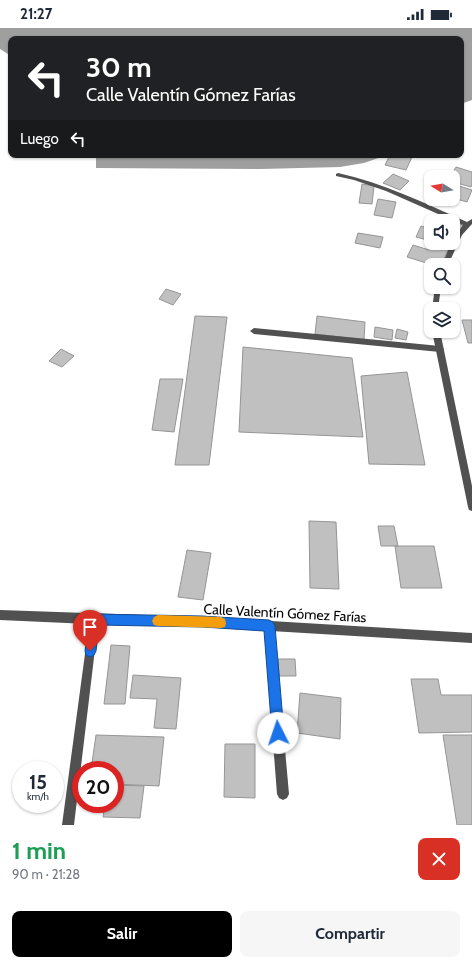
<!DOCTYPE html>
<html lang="es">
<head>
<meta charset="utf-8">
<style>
  :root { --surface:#fff; --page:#f6f6f7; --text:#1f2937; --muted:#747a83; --accent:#000 }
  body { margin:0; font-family:Cabin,sans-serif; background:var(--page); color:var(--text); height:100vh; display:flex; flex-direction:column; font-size:15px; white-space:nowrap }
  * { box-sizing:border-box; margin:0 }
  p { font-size:13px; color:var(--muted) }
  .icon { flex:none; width:22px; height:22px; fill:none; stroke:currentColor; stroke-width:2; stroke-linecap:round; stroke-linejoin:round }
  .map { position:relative; height:797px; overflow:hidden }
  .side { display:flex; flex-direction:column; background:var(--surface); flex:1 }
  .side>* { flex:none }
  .top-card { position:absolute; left:8px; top:8px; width:456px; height:122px; border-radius:8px; box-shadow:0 1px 3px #0004; background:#202124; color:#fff; overflow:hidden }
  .needle { width:26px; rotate:281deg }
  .controls { position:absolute; left:424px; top:142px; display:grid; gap:8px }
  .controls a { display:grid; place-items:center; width:36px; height:36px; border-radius:8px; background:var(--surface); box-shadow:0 1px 3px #0004; font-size:20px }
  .speed { position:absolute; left:12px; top:733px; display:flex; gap:8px; font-size:20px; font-weight:700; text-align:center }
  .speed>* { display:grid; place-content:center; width:52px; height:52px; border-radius:50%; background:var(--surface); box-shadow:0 1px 3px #0004; line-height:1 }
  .speed small { font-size:10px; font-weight:400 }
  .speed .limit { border:6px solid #d22; background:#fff; color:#111 }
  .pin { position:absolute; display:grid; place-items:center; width:34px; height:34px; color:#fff; margin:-41px -17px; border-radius:50% 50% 50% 0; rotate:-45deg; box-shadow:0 0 4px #0007 }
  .pin .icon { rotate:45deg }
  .me { position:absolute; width:44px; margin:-22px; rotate:356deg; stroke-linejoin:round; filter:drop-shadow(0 0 3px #0008) }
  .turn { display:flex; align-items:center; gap:14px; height:84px; padding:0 12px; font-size:18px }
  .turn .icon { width:52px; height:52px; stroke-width:2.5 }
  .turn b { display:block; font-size:28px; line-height:34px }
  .then { display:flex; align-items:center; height:38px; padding:0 12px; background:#0003; gap:8px; font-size:15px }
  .round { display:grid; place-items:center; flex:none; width:42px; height:42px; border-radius:8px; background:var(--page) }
  .overview { display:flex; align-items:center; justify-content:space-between; height:68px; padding:0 12px }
  h1 { font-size:24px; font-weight:700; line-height:30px; color:#1e9e55 }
  .cta { display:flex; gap:8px; margin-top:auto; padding:8px 12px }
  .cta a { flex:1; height:46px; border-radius:8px; background:var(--accent); color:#fff; font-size:16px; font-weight:700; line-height:46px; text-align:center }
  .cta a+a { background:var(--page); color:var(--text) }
  .status { display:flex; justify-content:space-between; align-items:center; height:28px; padding:0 20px; background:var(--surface); direction:ltr }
  .status svg { height:11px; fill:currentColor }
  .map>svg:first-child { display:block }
  .water { fill:#9f9f9f }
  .building { fill:#c0c0c0; stroke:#959595 }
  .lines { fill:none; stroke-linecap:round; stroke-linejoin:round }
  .lane { fill:#515151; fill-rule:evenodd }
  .street { fill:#515151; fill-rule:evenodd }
  .route { fill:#1a73e8; stroke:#114b97 }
  .slow { fill:#f59e0b }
  .labels { text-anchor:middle; stroke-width:3; stroke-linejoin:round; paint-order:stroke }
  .near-street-label { font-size:14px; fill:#000; stroke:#fff }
</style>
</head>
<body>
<div class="status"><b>21:27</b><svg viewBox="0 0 49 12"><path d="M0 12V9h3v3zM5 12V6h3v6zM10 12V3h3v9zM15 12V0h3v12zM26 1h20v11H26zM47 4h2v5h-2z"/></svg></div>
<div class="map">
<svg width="472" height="797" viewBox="0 0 472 797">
  <rect width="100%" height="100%" fill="#fff"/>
  <!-- water -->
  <path class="water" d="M0 0H472V72L461 76V11H11V28L0 21Z
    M96 127H387L364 135 340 139 261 141 96 140Z"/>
  <!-- building -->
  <path class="building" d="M390 127H402L412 129 406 142 385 137Z
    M456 139 472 144V157L471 159 453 154V149H450Z
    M393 146 409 153 400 162 383 155Z
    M362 156 374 158 372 176 359 175Z
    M453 156 472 162 467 174 453 170Z
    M378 171 396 174 392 190 374 187Z
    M453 194 463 197 458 207 453 205Z
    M421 198 431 201V213L416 209Z
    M358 205 383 209 380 220 355 215Z
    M432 215H451L441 237H433L407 229 413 217 429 222Z
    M166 261 181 266 173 277 159 271Z
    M195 288 227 289 209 437H175Z
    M317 288 365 294 364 312 315 306Z
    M462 292H472V315H468Z
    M375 299 393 302 392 312 374 309Z
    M397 301 408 304 406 312 395 310Z
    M243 319 352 330 363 409 239 404Z
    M61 321 74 328 62 339 49 333Z
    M407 344 425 437 369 436 361 348Z
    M160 351H183L174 404 152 402Z
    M309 493 336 494 339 561 310 560Z
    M378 498H394L398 518H381Z
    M395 518H434L442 560H401Z
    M187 522 211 525 203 572 178 569Z
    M111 617 130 618 125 676H104Z
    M278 631H295L296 648H279Z
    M133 647 181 650 176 701 154 700 157 671 130 670Z
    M411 651H438L441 667H472V704L419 705Z
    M300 665 341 670 340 711 297 705Z
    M96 707 164 709 159 758 115 756V742H91Z
    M443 707H472V797H457Z
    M225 716H255V770L224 769Z
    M115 757 144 758 140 790 103 789 105 776H115Z"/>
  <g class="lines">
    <!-- lane -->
    <path class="lane" d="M254 300 440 318 444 321 440 324 254 306 250 303Z
      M269 593 272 595 274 598 289 766 287 770 283 772 279 770 277 766 264 598 266 595Z"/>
    <!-- street -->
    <path class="street" d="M338 145C384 155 424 175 467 194L472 191V196L462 207 448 237H442L451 215H453V212L463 197 386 163 354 152 336 148V146Z
      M435 259H441L438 281H432Z
      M432 303H440L472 458V483L469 482 468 479Z
      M0 582 202 589 472 605V615L202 599 98 596 74 797H62L89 596 0 592Z"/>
  </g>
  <!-- route -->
  <path class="route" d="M94 586 202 588 269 592 273 594 275 598 284 705 282 709 278 711 273 709 272 705 264 603 202 599 99 597 96 623 94 627 90 629 86 627 85 623 89 591 90 587Z"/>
  <!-- slow -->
  <path class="slow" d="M158 587 221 589 225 591 226 595 225 599 221 600 158 598 154 597 152 593 154 589Z"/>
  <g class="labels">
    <!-- near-street labels -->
    <g class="near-street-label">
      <text transform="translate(285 585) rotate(3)" y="5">Calle Valentín Gómez Farías</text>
    </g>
  </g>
</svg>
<div class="controls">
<a><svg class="needle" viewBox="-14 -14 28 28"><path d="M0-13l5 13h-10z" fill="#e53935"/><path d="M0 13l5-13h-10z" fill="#747a83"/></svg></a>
<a><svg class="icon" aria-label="sound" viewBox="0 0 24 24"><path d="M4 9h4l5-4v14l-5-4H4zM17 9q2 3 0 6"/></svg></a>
<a><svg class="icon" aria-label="search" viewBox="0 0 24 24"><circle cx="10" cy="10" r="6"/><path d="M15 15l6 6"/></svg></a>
<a><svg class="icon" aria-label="layers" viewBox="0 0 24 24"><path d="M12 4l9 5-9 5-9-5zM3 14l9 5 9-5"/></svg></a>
</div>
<div class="speed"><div>15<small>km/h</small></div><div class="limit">20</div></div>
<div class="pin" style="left:90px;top:623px;background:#d93025"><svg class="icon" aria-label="arrive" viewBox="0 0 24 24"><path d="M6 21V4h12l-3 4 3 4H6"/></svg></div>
<svg class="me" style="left:278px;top:705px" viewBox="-20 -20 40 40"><circle r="19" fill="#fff"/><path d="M0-13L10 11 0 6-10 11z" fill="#1a73e8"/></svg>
<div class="top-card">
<div class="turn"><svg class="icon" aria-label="left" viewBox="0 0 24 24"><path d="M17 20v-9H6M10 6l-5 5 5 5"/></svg><div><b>30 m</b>Calle Valentín Gómez Farías</div></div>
<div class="then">Luego<svg class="icon" aria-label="left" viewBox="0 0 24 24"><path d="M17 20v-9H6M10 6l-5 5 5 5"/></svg></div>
</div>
</div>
<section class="side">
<div class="overview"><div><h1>1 min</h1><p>90 m · 21:28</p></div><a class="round" style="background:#d93025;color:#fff"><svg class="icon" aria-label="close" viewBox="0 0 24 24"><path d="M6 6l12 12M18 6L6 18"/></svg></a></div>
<div class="cta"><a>Salir</a><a>Compartir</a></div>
</section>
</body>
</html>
